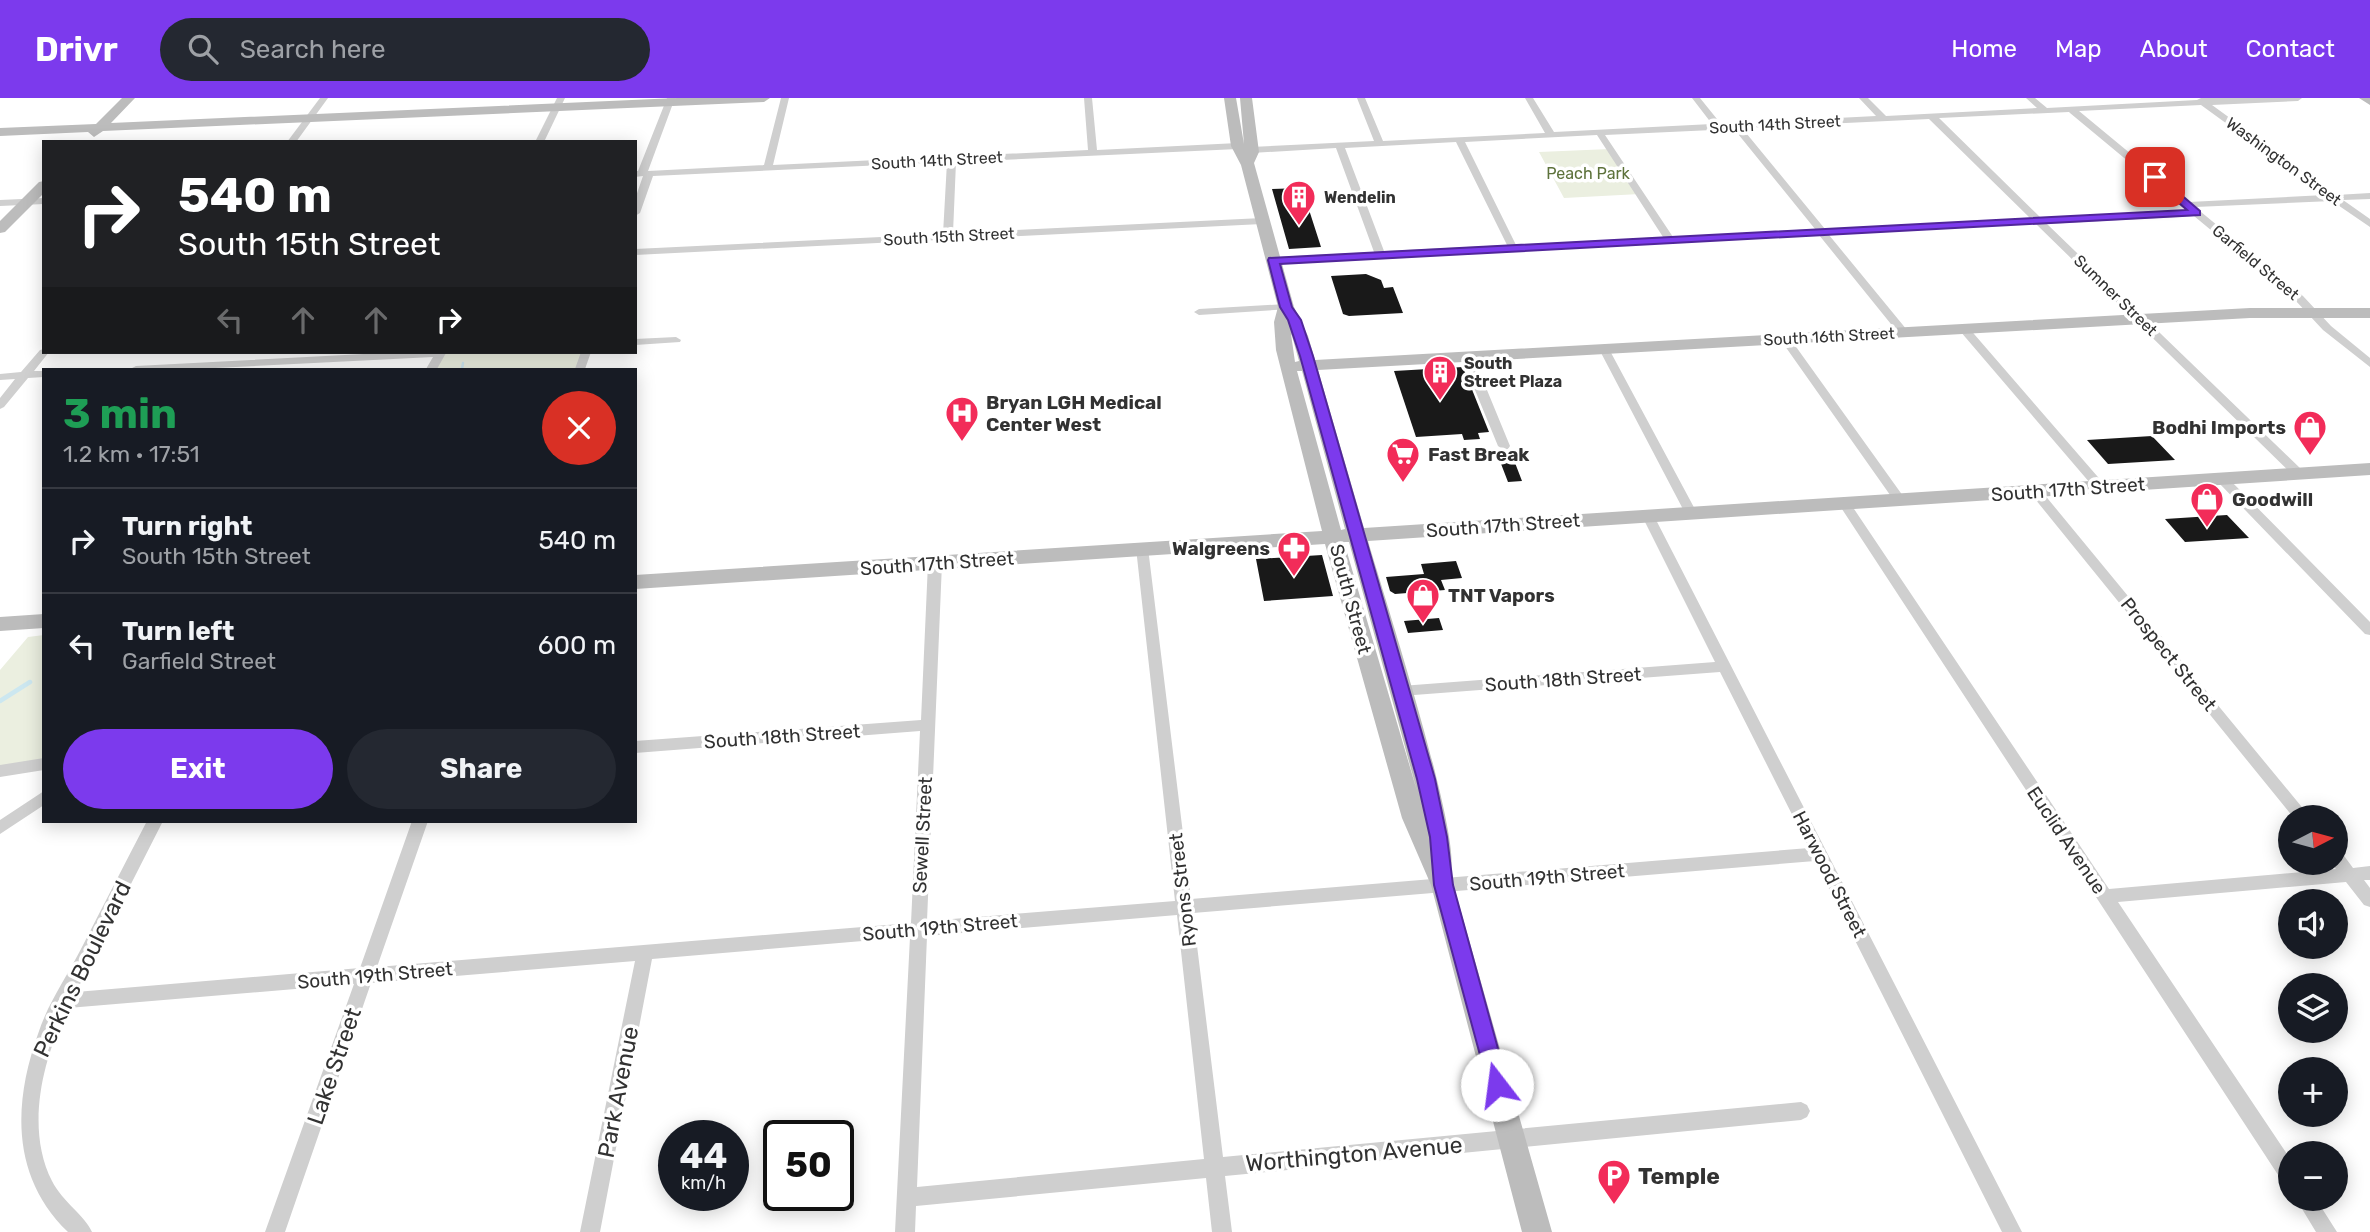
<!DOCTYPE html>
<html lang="en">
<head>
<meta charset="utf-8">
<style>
  :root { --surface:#171b24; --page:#242831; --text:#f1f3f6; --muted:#9ea1a6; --line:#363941; --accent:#7c3aed }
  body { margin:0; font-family:Rubik,sans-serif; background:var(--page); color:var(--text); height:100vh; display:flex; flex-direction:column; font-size:26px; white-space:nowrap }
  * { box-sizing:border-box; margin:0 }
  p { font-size:23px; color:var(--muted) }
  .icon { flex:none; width:38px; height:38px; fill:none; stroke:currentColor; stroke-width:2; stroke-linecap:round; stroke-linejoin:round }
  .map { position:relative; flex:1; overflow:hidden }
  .sheet { position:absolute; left:42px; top:270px; width:595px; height:455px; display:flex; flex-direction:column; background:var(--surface); border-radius:0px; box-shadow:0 4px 18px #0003 }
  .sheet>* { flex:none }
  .banner { position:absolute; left:42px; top:42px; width:595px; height:214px; border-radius:0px; box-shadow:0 4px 18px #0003; background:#202124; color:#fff; overflow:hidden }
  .needle { width:46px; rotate:84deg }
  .buttons { position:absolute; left:2278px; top:707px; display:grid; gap:14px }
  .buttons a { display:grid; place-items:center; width:70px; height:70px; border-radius:50%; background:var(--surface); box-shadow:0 4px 18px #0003; font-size:35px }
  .speed { position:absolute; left:658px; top:1022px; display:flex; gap:14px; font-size:35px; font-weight:700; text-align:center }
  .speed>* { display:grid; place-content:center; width:91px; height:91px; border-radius:50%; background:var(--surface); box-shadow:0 4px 18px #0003; line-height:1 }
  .speed small { font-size:18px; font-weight:400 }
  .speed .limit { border:4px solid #111; border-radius:10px; background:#fff; color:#111 }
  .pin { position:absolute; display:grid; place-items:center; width:60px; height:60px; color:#fff; margin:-30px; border-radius:14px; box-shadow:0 4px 10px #0006 }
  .me { position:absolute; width:77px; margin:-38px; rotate:345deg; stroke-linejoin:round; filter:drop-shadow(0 0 5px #0008) }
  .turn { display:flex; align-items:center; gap:24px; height:147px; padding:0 21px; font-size:32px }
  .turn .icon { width:91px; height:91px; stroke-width:2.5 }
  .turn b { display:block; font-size:49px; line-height:60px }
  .lanes { display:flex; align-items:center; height:66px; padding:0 21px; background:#0003; justify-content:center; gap:35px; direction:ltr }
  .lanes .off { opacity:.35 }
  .round { display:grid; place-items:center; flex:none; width:74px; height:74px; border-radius:37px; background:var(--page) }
  .headline { display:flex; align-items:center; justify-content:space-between; height:119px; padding:0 21px }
  h1 { font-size:42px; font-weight:700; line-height:52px; color:#1e9e55 }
  .action { display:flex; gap:14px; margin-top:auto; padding:14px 21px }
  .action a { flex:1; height:80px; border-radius:42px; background:var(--accent); color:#fff; font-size:28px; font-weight:700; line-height:80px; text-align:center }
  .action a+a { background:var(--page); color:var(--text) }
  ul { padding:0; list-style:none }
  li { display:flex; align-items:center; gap:21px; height:105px; padding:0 21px; border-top:2px solid var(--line) }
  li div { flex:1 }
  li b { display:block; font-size:26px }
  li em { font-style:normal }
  header { display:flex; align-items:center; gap:42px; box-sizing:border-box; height:98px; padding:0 35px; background:var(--accent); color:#fff }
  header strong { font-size:33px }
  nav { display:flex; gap:38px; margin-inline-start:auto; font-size:24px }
  .search { width:490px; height:63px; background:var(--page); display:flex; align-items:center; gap:18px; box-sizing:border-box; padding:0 24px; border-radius:38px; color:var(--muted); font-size:26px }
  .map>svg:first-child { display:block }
  .green { fill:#ebefe0 }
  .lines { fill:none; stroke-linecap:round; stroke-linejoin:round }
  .stream-far1 { stroke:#cce7f0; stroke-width:2.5 }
  .stream { stroke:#cce7f0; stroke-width:4.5 }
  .building { fill:#191919 }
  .minor { fill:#cfcfcf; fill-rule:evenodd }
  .secondary { fill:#bcbcbc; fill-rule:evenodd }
  .route { fill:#7c3aed; stroke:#51269a; stroke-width:2 }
  .labels { text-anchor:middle; stroke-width:7; stroke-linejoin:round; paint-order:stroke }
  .far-street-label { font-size:16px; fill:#323232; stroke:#fff }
  .far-park-label { font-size:16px; fill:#5d723b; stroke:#fff }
  .far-poi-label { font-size:16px; font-weight:bold; fill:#323232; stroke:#fff; text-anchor:start }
  .poi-label { font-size:19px; font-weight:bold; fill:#323232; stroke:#fff; text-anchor:start }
  .street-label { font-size:19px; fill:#323232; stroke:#fff }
  .near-street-label { font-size:23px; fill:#323232; stroke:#fff }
  .near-poi-label { font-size:23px; font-weight:bold; fill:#323232; stroke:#fff; text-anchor:start }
</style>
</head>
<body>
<header>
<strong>Drivr</strong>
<div class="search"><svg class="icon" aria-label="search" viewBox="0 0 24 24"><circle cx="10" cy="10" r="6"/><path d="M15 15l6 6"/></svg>Search here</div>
<nav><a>Home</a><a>Map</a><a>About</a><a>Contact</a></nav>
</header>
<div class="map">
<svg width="2370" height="1134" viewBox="0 0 2370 1134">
  <rect width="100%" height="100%" fill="#fff"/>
  <!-- green -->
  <path class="green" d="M1610 51 1640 96 1564 100 1539 54Z
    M441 254H586L580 271H432Z
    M44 537V666L0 673V572L28 539Z"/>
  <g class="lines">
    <!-- stream-far1 -->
    <path class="stream-far1" d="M462 271 463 265"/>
    <!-- stream -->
    <path class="stream" d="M0 603 30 584"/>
  </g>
  <!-- building -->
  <path class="building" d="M1302 90 1321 149 1289 151 1272 91Z
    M1366 176 1381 182 1384 190 1393 189 1403 215 1349 218 1343 216 1331 178Z
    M1463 269 1489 334 1478 335 1480 341 1464 342 1462 336 1416 339 1394 273Z
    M2152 338 2175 362 2108 366 2087 342Z
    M1512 357 1522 383 1508 384 1498 358Z
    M2227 417 2249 440 2185 444 2165 421Z
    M1322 457 1333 498 1264 503 1256 461Z
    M1456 463 1462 480 1441 482 1445 492 1395 496 1390 493 1386 479 1424 476 1421 466Z
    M1439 520 1443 532 1408 535 1404 523Z"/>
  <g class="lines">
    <!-- minor -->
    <path class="minor" d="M320 0H328L296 44H287Z
      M557 0H565L544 44H535Z
      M667 0H675L648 73 764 67 781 0H789L773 67 1088 52 1084 0H1092L1097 52 1238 45 1242 48 1238 51 956 64 953 135 1262 120 1267 123 1262 126 635 157V151L943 136 947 64 653 78 640 115 635 118V101L643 78 635 79V73H638Z
      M1357 0H1365L1383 43 1545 35 1525 0H1533L1554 34 1712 26 1692 0H1700L1721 26 1876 18 1859 0H1868L1886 18 2037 10 2026 0H2035L2047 10 2197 2 2201 0H2302L2298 3 2212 7 2336 97 2370 95V101L2343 102 2370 121V129L2332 103 2195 109 2303 198 2331 228 2370 260V269L2323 232 2295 202 2194 118 2047 126 2303 373 2305 376 2303 379H2295L2036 126 1829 137 1907 232V236H1899L1819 137 1269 164 1268 162 1273 159 1374 154 1336 50 1251 55 1246 52 1251 49 1374 43ZM2201 7 2325 97 2189 104 2079 13ZM2069 14 2070 15 2188 113 2041 120 1939 20ZM1929 21 2031 121 1825 131 1742 30ZM1734 31 1815 131 1673 139 1605 37ZM1597 37 1663 139 1516 147 1465 44ZM1456 44 1507 147 1384 153 1345 50Z
      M44 100V106L0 108V102Z
      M1286 206 1290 207V211L1199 217 1194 214 1199 211Z
      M1964 228 1968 229 2104 386 2106 389 2104 392H2096L1960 233 1959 231Z
      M1785 238 1789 239 1903 398 1905 401 1903 404H1895L1780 241Z
      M676 239 681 242 680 244 635 247V241Z
      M1604 248 1609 251 1697 415 1695 418 1691 419 1685 415 1599 251Z
      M44 251V254H49L34 273H44V279L28 280 4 309 0 311V300L15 281 0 282V276L21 274 40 252Z
      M402 254 446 255 437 271H426L433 259 195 271H130L136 268Z
      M581 254H591L585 271H575Z
      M1467 255 1473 258 1510 348 1508 351 1504 352 1498 348 1461 258Z
      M2222 377 2226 378 2370 524V537L2365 536 2218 384 2216 381 2218 378Z
      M2035 389 2039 390 2310 719H2293L2031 396 2029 393 2031 390Z
      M1844 401 1848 402 2109 791 2336 771 2330 765H2336V753L2342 755 2353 770 2370 768V782H2364L2370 790V809L2364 807 2346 784 2118 804 2291 1062V1088L2284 1086 1840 408 1838 405Z
      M1648 414 1654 418 2022 1134H2002L1815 763 1193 815 1223 1059 1801 1004 1807 1007 1810 1013 1807 1019 1801 1022 1225 1078 1232 1134H1212L1206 1080 916 1108 915 1134H895L910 839 652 861 600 1134H580L635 863 371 885 285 1134H265L354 886 68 910C43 960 25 1030 52 1083 62 1103 85 1118 92 1134H68C11 1079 13 1006 38 936 48 905 66 880 81 851 103 808 125 765 147 723H163L76 894 360 870 412 723H428L377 869 911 825 920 633 635 655V643L921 622 928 465 935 461 942 465 927 823 1175 803 1136 450 1142 446 1148 450 1191 801 1809 750 1720 574 1401 598 1396 597 1394 593 1396 589 1401 588 1715 564 1642 418ZM1177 817 1204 1061 917 1089 927 838Z
      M44 660V672L0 679V667Z
      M44 693V707L0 736V722Z
      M2296 1101H2316L2337 1134H2316Z"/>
    <!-- secondary -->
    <path class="secondary" d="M122 0H135L111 25 677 0H770L764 4 103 33 94 39 88 34 0 38V30L96 26Z
      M1224 0H1236L1244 46 1240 0H1252L1259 54 1254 65 1294 209 1308 238 1315 262 2250 210H2370V220H2250L1318 272 1364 430 2370 365V377L1368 443C1382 491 1464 745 1450 775L1552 1134H1522L1431 787 1402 720 1325 446 635 491V477L1322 433 1276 252 1274 224 1278 209 1241 67 1231 48ZM1291 236 1292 238 1299 263 1295 264ZM1297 273H1302L1345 431 1341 432ZM1344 444H1349L1417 693Z
      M2359 0H2370V7Z
      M44 83V95L5 134 0 135V123L39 84Z
      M44 516V530L0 533V519Z"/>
  </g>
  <!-- route -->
  <path class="route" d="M2151 77H2158L2200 113V117L1280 166 1292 209 1301 222 1313 258 1435 681 1447 739 1453 787 1508 987 1505 994 1497 996 1490 994 1434 787 1430 739 1417 681 1300 258 1288 222 1280 209 1268 162 1269 160 2187 112 2151 81Z"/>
  <!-- icons -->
  <defs>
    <symbol id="building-pin" viewBox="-11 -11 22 30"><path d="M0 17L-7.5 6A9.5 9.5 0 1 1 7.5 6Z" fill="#f22c59" stroke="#fff"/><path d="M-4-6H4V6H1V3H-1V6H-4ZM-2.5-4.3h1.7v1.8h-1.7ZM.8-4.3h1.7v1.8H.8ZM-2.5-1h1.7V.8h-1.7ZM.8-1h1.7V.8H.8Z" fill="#fff"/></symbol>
    <symbol id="hospital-pin" viewBox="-11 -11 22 30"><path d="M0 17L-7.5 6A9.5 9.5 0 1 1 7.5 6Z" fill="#f22c59" stroke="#fff"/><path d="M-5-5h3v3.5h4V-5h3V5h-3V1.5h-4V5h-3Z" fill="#fff"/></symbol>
    <symbol id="shop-pin" viewBox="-11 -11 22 30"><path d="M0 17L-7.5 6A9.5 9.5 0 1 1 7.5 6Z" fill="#f22c59" stroke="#fff"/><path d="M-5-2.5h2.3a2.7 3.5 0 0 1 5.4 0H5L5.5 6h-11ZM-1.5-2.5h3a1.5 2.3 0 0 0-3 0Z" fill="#fff"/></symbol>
    <symbol id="supermarket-pin" viewBox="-11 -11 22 30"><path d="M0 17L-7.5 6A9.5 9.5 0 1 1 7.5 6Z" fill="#f22c59" stroke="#fff"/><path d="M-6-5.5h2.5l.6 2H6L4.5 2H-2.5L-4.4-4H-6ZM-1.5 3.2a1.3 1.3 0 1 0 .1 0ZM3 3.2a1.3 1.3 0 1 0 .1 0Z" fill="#fff"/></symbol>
    <symbol id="pharmacy-pin" viewBox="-11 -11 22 30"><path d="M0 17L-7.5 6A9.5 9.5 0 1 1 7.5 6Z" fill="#f22c59" stroke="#fff"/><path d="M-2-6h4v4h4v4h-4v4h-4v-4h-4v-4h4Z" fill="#fff"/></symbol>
    <symbol id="parking-pin" viewBox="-11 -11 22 30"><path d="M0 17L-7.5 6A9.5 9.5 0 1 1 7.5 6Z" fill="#f22c59" stroke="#fff"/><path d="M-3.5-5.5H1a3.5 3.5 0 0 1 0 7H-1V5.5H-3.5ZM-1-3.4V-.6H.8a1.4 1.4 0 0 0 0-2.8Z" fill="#fff"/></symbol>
  </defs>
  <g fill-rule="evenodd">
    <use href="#building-pin" x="1280" y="80" width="38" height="52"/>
    <use href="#building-pin" x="1421" y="255" width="38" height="52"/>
    <use href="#hospital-pin" x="943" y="296" width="38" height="52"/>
    <use href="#shop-pin" x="2291" y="310" width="38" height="52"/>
    <use href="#supermarket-pin" x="1384" y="337" width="38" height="52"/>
    <use href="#shop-pin" x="2188" y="382" width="38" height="52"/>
    <use href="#pharmacy-pin" x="1275" y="431" width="38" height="52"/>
    <use href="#shop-pin" x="1404" y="478" width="38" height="52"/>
    <use href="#parking-pin" x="1595" y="1059" width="38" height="52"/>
  </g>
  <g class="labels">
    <!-- far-street labels -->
    <g class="far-street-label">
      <text transform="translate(1775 26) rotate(-3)" y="6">South 14th Street</text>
      <text transform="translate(937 62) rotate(-3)" y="6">South 14th Street</text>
      <text transform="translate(2284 63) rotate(36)" y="6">Washington Street</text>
      <text transform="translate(949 138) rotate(-3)" y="6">South 15th Street</text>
      <text transform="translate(2256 164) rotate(40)" y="6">Garfield Street</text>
      <text transform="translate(2116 197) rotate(44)" y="6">Sumner Street</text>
      <text transform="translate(1829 238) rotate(-3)" y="6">South 16th Street</text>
    </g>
    <!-- far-park labels -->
    <g class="far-park-label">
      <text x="1588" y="81">Peach Park</text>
    </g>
    <!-- far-poi labels -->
    <g class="far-poi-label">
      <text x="1324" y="105">Wendelin</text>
      <text x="1464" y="271">South<tspan x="1464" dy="18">Street Plaza</tspan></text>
    </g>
    <!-- poi labels -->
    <g class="poi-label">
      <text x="986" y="311">Bryan LGH Medical<tspan x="986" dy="22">Center West</tspan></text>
      <text x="2286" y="336" text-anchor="end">Bodhi Imports</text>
      <text x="1428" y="363">Fast Break</text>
      <text x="2232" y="408">Goodwill</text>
      <text x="1270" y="457" text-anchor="end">Walgreens</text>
      <text x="1448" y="504">TNT Vapors</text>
    </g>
    <!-- street labels -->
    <g class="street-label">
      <text transform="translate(2068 391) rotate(-4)" y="7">South 17th Street</text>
      <text transform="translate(1503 427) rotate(-4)" y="7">South 17th Street</text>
      <text transform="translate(937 465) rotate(-4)" y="7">South 17th Street</text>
      <text transform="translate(1351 501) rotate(75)" y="7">South Street</text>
      <text transform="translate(2169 556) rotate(51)" y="7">Prospect Street</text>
      <text transform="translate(1563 581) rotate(-4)" y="7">South 18th Street</text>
      <text transform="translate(782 638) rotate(-4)" y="7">South 18th Street</text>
      <text transform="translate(922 737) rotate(-87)" y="7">Sewell Street</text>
      <text transform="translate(2067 742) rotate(56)" y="7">Euclid Avenue</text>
      <text transform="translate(1830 776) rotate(63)" y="7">Harwood Street</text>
      <text transform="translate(1547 779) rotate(-5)" y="7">South 19th Street</text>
      <text transform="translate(1182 792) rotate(-97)" y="7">Ryons Street</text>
      <text transform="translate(940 829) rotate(-5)" y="7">South 19th Street</text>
      <text transform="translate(375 877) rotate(-5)" y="7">South 19th Street</text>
    </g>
    <!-- near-street labels -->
    <g class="near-street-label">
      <text transform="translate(82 871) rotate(-64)" y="8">Perkins Boulevard</text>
      <text transform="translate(334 968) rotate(-71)" y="8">Lake Street</text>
      <text transform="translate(618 994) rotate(-79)" y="8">Park Avenue</text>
      <text transform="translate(1354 1056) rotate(-5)" y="8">Worthington Avenue</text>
    </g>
    <!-- near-poi labels -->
    <g class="near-poi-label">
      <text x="1638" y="1086">Temple</text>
    </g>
  </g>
</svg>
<div class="buttons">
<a><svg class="needle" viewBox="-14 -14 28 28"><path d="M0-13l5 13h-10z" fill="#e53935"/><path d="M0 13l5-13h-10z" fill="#9ea1a6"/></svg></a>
<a><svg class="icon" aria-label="sound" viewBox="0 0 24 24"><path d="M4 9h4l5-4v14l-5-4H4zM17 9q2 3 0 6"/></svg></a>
<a><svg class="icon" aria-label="layers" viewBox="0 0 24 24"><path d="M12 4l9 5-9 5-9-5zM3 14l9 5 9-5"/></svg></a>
<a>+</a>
<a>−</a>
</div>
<div class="speed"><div>44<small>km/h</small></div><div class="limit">50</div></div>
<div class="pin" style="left:2155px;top:79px;background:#d93025"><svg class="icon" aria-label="arrive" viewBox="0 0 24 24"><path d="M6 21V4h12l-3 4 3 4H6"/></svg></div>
<svg class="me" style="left:1497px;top:987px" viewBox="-20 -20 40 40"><circle r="19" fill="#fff"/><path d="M0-13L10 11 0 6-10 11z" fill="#7c3aed"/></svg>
<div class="banner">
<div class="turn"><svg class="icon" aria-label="right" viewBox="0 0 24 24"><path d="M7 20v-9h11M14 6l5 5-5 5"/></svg><div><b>540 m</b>South 15th Street</div></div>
<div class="lanes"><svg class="icon off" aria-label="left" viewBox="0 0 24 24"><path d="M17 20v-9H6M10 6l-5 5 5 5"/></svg><svg class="icon off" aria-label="ahead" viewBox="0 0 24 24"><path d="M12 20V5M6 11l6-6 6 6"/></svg><svg class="icon off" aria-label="ahead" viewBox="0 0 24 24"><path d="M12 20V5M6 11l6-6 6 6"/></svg><svg class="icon" aria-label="right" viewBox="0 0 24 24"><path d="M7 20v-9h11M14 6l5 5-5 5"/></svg></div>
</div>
<section class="sheet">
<div class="headline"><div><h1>3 min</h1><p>1.2 km · 17:51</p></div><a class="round" style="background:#d93025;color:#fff"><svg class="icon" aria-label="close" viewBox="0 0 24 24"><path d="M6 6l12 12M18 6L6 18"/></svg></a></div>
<ul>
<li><svg class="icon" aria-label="right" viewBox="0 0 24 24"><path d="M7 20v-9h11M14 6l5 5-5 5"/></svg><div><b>Turn right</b><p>South 15th Street</p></div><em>540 m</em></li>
<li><svg class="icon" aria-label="left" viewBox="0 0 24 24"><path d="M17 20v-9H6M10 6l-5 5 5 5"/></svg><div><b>Turn left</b><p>Garfield Street</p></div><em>600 m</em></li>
</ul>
<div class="action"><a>Exit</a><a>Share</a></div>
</section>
</div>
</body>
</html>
